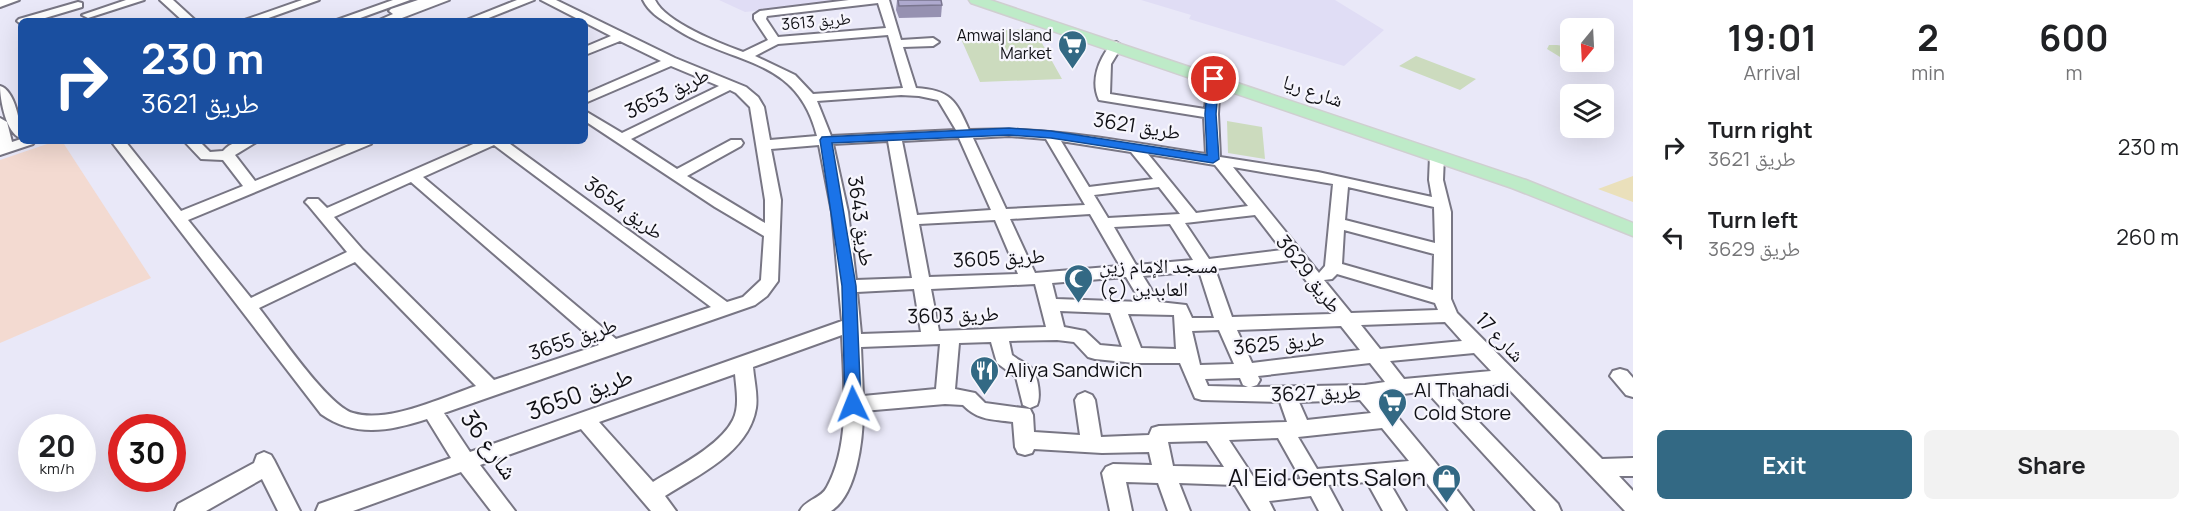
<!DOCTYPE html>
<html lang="en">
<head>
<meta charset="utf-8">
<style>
  :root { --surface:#fff; --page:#f2f2f2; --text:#202124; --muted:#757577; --accent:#336984 }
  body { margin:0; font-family:Manrope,"Noto Naskh Arabic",sans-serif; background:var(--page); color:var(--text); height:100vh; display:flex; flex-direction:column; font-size:22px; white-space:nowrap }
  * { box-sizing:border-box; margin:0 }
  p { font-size:20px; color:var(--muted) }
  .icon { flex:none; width:33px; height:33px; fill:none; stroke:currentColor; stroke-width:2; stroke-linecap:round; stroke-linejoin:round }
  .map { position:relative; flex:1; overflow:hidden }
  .panel { display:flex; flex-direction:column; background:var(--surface); width:570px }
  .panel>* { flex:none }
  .guide { position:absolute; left:18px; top:18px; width:570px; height:126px; border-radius:9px; box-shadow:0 6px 24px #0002; background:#1a4fa0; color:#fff; overflow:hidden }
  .needle { width:39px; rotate:198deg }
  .tools { position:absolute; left:1560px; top:18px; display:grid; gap:12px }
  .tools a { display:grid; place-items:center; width:54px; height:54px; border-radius:9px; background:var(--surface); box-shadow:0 6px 24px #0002; font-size:30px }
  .speed { position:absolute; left:18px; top:414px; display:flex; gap:12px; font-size:30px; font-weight:700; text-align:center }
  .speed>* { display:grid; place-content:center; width:78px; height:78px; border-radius:50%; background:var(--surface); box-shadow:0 6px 24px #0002; line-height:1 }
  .speed small { font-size:15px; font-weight:400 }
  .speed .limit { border:9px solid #d22; background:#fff; color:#111 }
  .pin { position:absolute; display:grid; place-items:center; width:51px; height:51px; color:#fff; margin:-26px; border:3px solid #fff; border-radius:50%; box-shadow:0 2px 6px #0007 }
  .me { position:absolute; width:66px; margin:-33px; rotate:358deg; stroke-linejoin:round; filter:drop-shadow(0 0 4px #0008) }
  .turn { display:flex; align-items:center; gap:21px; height:126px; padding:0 24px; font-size:27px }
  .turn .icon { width:78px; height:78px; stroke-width:2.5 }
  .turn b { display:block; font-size:42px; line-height:51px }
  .eta { display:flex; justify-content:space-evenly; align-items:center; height:102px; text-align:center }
  .eta b { font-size:36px; font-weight:700; line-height:42px }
  .action { display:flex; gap:12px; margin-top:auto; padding:12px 24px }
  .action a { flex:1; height:69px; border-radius:9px; background:var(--accent); color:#fff; font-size:24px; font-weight:700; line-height:69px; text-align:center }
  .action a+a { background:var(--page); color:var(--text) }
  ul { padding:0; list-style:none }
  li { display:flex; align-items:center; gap:18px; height:90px; padding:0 24px }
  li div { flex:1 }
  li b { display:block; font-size:22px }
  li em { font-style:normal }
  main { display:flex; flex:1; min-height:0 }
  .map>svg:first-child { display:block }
  .built { fill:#e0ddf5 }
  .industrial { fill:#f3dad1 }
  .green { fill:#ccdbbe }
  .sand { fill:#eae0bb }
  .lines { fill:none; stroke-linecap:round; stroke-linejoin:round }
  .minor-casing { stroke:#787684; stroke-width:4 }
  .major-casing { stroke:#cfcfd0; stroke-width:3 }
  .minor { fill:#fff; fill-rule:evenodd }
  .major { fill:#beebc8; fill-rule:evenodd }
  .wall { fill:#9691b1 }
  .building { fill:#aea9ce; stroke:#7a7690; stroke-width:1.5 }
  .route { fill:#1a73e8; stroke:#114b97; stroke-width:1.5 }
  .labels { text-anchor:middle; stroke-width:4.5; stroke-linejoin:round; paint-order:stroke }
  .far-street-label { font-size:16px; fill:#101015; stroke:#f7f6fd }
  .far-poi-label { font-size:16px; fill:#101015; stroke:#f7f6fd; text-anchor:end }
  .street-label { font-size:20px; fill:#101015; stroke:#f7f6fd }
  .poi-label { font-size:20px; fill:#101015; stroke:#f7f6fd; text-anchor:start }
  .near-street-label { font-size:24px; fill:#101015; stroke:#f7f6fd }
  .near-poi-label { font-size:24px; fill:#101015; stroke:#f7f6fd; text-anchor:end }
</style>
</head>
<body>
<main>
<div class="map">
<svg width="1633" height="511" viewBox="0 0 1633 511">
  <rect width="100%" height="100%" fill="#e9e8f8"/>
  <!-- built -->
  <path class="built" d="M719 0H856L745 12Z
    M1141 0H1335L1384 30 1344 66 1189 19 1191 15Z"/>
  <!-- industrial -->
  <path class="industrial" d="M56 141H62L151 278 0 343V160Z"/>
  <!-- green -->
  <path class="green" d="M1034 29 1062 79 980 82 958 32Z
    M1557 45 1570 47V62H1599L1609 69 1583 71 1547 49 1549 45Z
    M1416 56 1476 79 1460 90 1399 66Z
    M1227 121 1262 127 1265 159 1228 153Z"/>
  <!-- sand -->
  <path class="sand" d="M1633 176V202L1598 189Z"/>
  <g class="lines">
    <defs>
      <path id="minor" d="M0 0H19L0 7Z
        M126 0H144L88 18 82 15Z
        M160 0H173L196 21H183Z
        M302 0H319L260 21H242Z
        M393 0H410L352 21H334Z
        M418 0H449L394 21H377L393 14 389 11 391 9Z
        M517 0H534L481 21H464Z
        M541 0H556L675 58 746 87 758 97 764 107 770 140 817 136C796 53 730 67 670 25 659 18 649 12 643 0H655C665 22 721 44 743 52L768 40 754 19V15L760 11 849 0H889L901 40 933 38 939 42 933 46 903 47 916 88C950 90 956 100 969 130 1049 126 1127 142 1206 154L1204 117 1099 100C1090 80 1099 59 1112 43L1116 42 1122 46 1111 64 1110 94 1205 109 1208 79 1214 75 1219 76 1220 79 1218 114 1220 157 1318 172 1432 197 1429 180 1430 156 1432 153H1442L1444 156 1443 180 1451 212V299L1457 313 1602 459 1633 458V476H1619L1633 491V511H1625L1504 384 1447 389 1558 504 1561 511H1536L1426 391 1381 397 1435 462 1473 511H1449L1422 477 1388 480 1406 511H1383L1367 482 1328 485 1342 511H1319L1311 496 1269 501 1274 511H1251L1235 485 1179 483 1190 511H1168L1158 483 1126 482 1132 511H1110L1102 473 1106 467 1113 464 1152 465 1149 452 1102 453 1034 449 1032 453 1025 455 1018 453 1015 447 1013 422C992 419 979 421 963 405L945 404 863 411C863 439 857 495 831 511H800C806 499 821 499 827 487 851 443 844 382 842 335L753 367C754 380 758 395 756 408 749 452 698 475 665 496L676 511H651L581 429 480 465 515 511H491L461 472 353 511H316L319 504 451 458 427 419C390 431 355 438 321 414L111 141H125L181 211 243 186 223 160 201 159 184 141H199L210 152 223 151C232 140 245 141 258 141L235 155 255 181 354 141H373L371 144 188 220 251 298 347 252 308 205 305 202 308 199H318L327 208 480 141H506L727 302 743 297 761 280 764 236 715 207 585 121V111L622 133 719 86 671 66 585 103V94L661 61 620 41 585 55V47L611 36ZM878 3 886 28 778 37 766 19 767 16ZM888 35 903 88 813 94 795 75 755 56 778 44ZM730 90 736 93 750 107 765 200V223L687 176 741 146 743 143 741 140H731L677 169 631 139ZM901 95 919 96 938 100 956 130 831 136 817 101ZM1009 136 1046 139 1085 205 1006 209 973 138ZM959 138 991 210 917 215 902 141ZM888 141 912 278 856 280 848 212 833 144ZM1061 141 1131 152 1153 179 1089 187ZM494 145 711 307 616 339 423 177ZM819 145 832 212 842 321 470 452 444 413 755 305 767 296 778 281 781 200 771 149ZM1148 154 1215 165 1248 206 1196 213ZM1233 167 1333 184 1325 266 1319 273ZM411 182 599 345 494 380 363 250 334 217ZM1159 187 1180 214 1108 218 1094 195ZM1348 187 1434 207 1435 243 1345 220ZM1090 214 1120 266 1035 273 1010 219ZM1255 215 1282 250 1209 259 1185 223ZM995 220 1018 274 929 277 919 224ZM1170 224 1193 260 1136 265 1114 227ZM1344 230 1434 254 1433 290 1342 264ZM1290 260 1332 314 1232 317 1215 269ZM355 262 476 386C443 397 388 424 353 413 328 406 278 332 259 308ZM1199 271 1214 318H1192L1186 305 1159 302 1143 276ZM1337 274 1435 303 1438 310 1351 313 1324 280 1332 279ZM1126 277 1141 302 1056 299 1052 283ZM1035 284 1046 327 939 331 931 289ZM914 289 921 332 861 334 857 292ZM1060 311 1110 313 1122 347 1100 345 1085 331 1064 327ZM1128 314 1174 315 1176 349 1141 348ZM1445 322 1462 341 1380 349 1361 325ZM1341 326 1360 350 1252 363 1237 330ZM1219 330 1234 364 1200 365 1192 331ZM1057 340 1074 342 1088 357 1095 359 1135 363H1180L1195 398 1202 400 1280 402 1287 422 1159 426 1152 428 1149 435 1101 437 1095 400 1092 395 1085 392 1078 395 1075 400 1080 435 1034 432 1033 415 1030 409 985 403 975 393 955 389 959 343 991 342 997 363 1016 377 1023 405 1030 408 1037 405C1041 397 1038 378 1033 370 1028 364 1018 360 1012 355L1009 341ZM940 344 936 389 863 396 861 347ZM1474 353 1491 371 1404 379 1390 361ZM1370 363 1385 382 1365 385 1251 387 1257 385 1260 380 1258 376ZM735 374C736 388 740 406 733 420 720 446 677 467 653 482L599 422ZM1240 378 1243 385 1248 387 1208 386 1205 379ZM1360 400 1371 413 1307 420 1299 402ZM1382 428 1409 461 1317 469 1298 437ZM1278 438 1301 479 1258 484 1229 440ZM1207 441 1224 467 1173 466 1168 442Z
        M78 2 82 3V7L35 21H21V24L17 21 19 19Z
        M0 86C15 90 21 125 21 138 6 134 0 99 0 86Z
        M0 118 7 122 12 142 21 139V141H35L33 144 0 155Z
        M1620 369 1627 371 1633 378V397L1626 395 1610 376 1613 371Z
        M264 452 271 455 274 460 300 511H278L262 479 206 511H175L178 504 254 463 257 455Z"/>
      <path id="major" d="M969 0H990L1526 180 1633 223V236L1512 188 971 3Z"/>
    </defs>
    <!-- minor casing -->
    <use href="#minor" class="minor-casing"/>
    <!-- major casing -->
    <use href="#major" class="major-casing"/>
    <!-- minor -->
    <use href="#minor" class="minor"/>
    <!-- major -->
    <use href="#major" class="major"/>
  </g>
  <!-- wall -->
  <path class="wall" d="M897 0H941L942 5 941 17 899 18 896 10Z"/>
  <!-- building -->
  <path class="building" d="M898 0H941L942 5 899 6Z"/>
  <!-- route -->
  <path class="route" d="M1214 76 1219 79 1216 114 1219 159 1213 163 1051 138 1009 135 832 143 856 286 861 404 859 408 853 410 847 408 845 404 842 286 820 140 822 137 1009 128 1051 131 1207 155 1205 114 1208 79Z"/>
  <!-- icons -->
  <defs>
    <symbol id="supermarket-pin" viewBox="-11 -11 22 30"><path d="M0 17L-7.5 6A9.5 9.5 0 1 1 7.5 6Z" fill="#336984" stroke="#f7f6fd"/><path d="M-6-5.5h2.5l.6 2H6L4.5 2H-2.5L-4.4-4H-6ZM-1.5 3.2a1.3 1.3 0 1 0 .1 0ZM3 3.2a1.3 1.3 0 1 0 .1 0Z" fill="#fff"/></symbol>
    <symbol id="mosque-pin" viewBox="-11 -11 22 30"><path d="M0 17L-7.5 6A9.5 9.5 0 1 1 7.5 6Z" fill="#336984" stroke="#f7f6fd"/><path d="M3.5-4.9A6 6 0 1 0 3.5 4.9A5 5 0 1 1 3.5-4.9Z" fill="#fff"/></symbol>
    <symbol id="restaurant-pin" viewBox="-11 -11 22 30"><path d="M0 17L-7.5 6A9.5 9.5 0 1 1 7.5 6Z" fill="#336984" stroke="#f7f6fd"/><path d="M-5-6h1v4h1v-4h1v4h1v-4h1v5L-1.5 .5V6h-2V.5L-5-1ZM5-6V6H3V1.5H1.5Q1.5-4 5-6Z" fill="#fff"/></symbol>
    <symbol id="shop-pin" viewBox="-11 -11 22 30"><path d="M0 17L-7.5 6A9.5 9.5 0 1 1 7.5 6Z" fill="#336984" stroke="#f7f6fd"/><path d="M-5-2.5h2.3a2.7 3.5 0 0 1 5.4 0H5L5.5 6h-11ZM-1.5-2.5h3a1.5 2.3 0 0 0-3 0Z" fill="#fff"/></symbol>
  </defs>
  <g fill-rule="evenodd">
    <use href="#supermarket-pin" x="1056" y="28" width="33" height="45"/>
    <use href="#mosque-pin" x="1062" y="262" width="33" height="45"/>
    <use href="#restaurant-pin" x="968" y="354" width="33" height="45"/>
    <use href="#supermarket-pin" x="1376" y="386" width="33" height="45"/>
    <use href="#shop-pin" x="1430" y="462" width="33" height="45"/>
  </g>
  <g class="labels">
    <!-- far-street labels -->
    <g class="far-street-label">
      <text transform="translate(816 21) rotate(-5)" y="6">طريق 3613</text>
    </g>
    <!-- far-poi labels -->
    <g class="far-poi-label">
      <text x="1052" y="41">Amwaj Island<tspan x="1052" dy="18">Market</tspan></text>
    </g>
    <!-- street labels -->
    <g class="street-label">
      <text transform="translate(1313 91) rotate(19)" y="7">شارع ريا</text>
      <text transform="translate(667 93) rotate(-26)" y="7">طريق 3653</text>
      <text transform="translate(1137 126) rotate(9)" y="7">طريق 3621</text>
      <text transform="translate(624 208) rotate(36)" y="7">طريق 3654</text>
      <text transform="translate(861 221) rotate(82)" y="7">طريق 3643</text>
      <text transform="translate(999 258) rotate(-3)" y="7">طريق 3605</text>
      <text transform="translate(1309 274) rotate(52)" y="7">طريق 3629</text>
      <text transform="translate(953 315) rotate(-2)" y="7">طريق 3603</text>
      <text transform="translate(1500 337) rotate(46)" y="7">شارع 17</text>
      <text transform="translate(573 339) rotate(-19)" y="7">طريق 3655</text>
      <text transform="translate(1279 343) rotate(-6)" y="7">طريق 3625</text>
      <text transform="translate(1316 393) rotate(-2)" y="7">طريق 3627</text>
    </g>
    <!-- poi labels -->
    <g class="poi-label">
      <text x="1099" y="273">مسجد الإمام زين<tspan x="1099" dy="23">العابدين (ع)</tspan></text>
      <text x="1005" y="377">Aliya Sandwich</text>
      <text x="1414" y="397">Al Thahadi<tspan x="1414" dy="23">Cold Store</tspan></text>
    </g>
    <!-- near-street labels -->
    <g class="near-street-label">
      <text transform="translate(580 394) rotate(-20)" y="8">طريق 3650</text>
      <text transform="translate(489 445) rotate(54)" y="8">شارع 36</text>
    </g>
    <!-- near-poi labels -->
    <g class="near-poi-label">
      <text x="1426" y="486">Al Eid Gents Salon</text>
    </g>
  </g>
</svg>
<div class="tools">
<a><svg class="needle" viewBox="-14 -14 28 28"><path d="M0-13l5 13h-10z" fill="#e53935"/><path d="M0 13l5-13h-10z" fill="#757577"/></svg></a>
<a><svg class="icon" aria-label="layers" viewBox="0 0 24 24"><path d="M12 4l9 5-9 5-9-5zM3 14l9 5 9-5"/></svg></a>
</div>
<div class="speed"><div>20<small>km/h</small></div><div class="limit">30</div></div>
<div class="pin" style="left:1214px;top:79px;background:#d93025"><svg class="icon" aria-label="arrive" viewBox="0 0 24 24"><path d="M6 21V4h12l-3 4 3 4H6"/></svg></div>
<svg class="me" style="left:853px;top:404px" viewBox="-20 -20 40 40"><path d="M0-17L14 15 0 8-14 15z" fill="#1a73e8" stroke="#fff" stroke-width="4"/></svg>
<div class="guide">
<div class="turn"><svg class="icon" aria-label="right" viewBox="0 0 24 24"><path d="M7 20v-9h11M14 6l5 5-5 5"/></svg><div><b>230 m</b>طريق 3621</div></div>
</div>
</div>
<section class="panel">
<div class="eta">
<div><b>19:01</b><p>Arrival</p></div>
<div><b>2</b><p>min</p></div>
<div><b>600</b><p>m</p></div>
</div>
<ul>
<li><svg class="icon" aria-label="right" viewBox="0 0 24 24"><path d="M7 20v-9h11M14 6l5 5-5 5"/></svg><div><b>Turn right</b><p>طريق 3621</p></div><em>230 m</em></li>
<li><svg class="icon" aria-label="left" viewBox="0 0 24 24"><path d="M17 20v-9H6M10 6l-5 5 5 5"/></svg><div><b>Turn left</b><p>طريق 3629</p></div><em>260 m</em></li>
</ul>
<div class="action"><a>Exit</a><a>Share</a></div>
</section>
</main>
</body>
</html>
